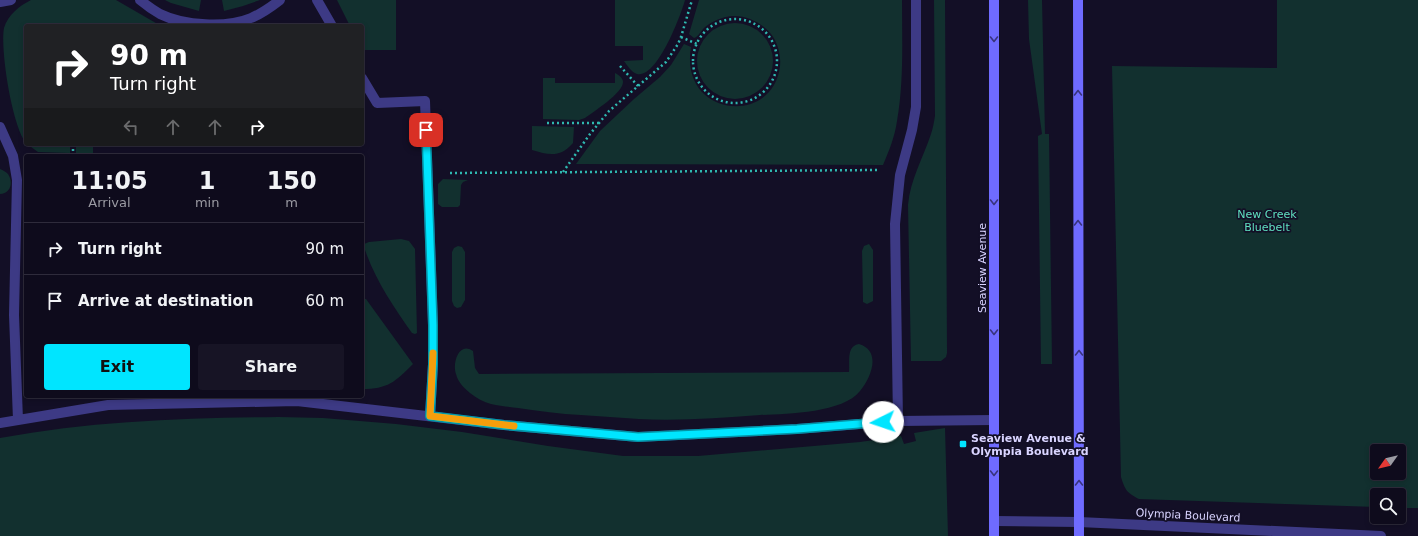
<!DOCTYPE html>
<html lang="en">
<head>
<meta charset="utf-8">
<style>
  :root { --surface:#0e0b1c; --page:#171425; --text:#f1f3f6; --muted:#9b9ba3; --line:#2e2b3b; --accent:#00e5ff }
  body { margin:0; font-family:"DejaVu Sans",sans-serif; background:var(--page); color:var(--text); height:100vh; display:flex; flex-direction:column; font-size:15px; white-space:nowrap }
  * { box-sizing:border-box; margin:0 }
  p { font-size:13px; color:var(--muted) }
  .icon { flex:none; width:22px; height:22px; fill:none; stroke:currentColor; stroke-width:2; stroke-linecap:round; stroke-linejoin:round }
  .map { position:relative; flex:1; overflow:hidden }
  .side { position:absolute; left:24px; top:154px; width:340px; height:244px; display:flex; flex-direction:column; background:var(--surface); border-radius:4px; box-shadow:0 2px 6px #0003,0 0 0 1px var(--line) }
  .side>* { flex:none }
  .top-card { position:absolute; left:24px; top:24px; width:340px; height:122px; border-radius:4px; box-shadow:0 2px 6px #0003,0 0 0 1px var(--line); background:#202124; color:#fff; overflow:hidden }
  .needle { width:26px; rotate:236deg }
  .buttons { position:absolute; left:1370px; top:444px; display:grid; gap:8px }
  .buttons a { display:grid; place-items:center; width:36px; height:36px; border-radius:4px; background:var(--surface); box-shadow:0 2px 6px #0003,0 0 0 1px var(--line); font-size:20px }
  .pin { position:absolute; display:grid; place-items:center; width:34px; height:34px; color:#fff; margin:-17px; border-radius:8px; box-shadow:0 2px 6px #0006 }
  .me { position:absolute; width:44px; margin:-22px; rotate:266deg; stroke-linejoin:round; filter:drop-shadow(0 0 3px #0008) }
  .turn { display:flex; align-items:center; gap:14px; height:84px; padding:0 20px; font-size:18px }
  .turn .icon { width:52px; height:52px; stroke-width:2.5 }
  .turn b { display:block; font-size:28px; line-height:34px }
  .lanes { display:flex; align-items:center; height:38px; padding:0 20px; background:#0003; justify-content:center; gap:20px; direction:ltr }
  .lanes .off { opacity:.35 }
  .eta { display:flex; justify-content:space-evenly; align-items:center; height:68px; text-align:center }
  .eta b { font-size:24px; font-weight:800; line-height:28px }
  .action { display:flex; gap:8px; margin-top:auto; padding:8px 20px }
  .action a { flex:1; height:46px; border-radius:4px; background:var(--accent); color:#111; font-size:16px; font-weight:800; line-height:46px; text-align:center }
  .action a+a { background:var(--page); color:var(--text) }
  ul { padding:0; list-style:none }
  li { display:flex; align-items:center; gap:12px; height:52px; padding:0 20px; border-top:1px solid var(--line) }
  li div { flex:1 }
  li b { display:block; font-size:15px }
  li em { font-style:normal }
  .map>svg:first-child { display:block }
  .green { fill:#12302f; fill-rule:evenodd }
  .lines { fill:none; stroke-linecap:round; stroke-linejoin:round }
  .path { stroke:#2fb8b0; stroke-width:2.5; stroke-dasharray:2 3; stroke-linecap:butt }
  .lane { stroke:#3d3a85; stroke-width:10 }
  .street { stroke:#3d3a85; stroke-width:10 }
  .secondary { stroke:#6f6bff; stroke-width:10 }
  .oneway { stroke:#38347d }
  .route-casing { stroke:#0095a6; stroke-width:10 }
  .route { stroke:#00e5ff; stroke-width:7 }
  .slow { stroke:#f59e0b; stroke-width:7 }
  .poi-dot { fill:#00e5ff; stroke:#130f26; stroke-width:1.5 }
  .labels { text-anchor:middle; stroke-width:3.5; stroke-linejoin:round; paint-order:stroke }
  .park-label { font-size:11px; fill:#5fe0c0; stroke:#130f26 }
  .street-label { font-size:11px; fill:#d9d4ff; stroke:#130f26 }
  .poi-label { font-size:11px; font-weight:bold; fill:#d9d4ff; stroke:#130f26; text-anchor:start }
</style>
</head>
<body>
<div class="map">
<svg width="1418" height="536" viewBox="0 0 1418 536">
  <rect width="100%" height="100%" fill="#130f26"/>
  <!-- green -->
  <path class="green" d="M31 0H116L161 26H26V57L24 58V75H26V143C12 126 0 49 4 28 8 15 19 6 31 0Z
    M165 0H201L199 11 171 3Z
    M222 0H260L243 6 224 11Z
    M337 0H396V50H365L362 45V26H350Z
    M615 0H685C681 15 657 79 637 74 631 72 627 65 624 61L643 60V46H615Z
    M699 0H902C902 40 904 81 897 121 895 136 889 151 883 165L576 164 600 131 634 99 660 77 671 65 684 44 691 47C679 117 773 127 780 66 781 55 778 43 771 34 762 23 747 15 732 16 722 17 712 21 704 28 701 31 698 37 694 38L689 34Z
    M934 0H945L947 353 946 357 941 361H911L908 205C910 180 923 158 931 134 933 128 934 122 935 116Z
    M1028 0H1042L1045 134H1049L1052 364H1041L1038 136 1042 134 1029 39Z
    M1277 0H1418V508H1399V495H1377V507L1139 499C1127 493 1125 490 1121 477L1112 66 1277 68ZM1377 451H1399V473H1377Z
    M697 61a38 38 0 1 1 76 0a38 38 0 1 1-76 0Z
    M615 73C619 75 623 78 623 82 623 93 593 112 585 118L579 120 543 119V78H555V83H615Z
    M532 126 574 127 573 143C560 158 549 155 532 150Z
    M27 144H70V153L38 152Z
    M76 144H93V153H76Z
    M0 169C3 170 6 172 8 174 14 183 10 194 0 194Z
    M443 179 468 180 463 182 461 185 460 205 458 207H442L438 204V184Z
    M401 239 409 241 415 249 417 333 415 334 412 333C393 306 375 280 364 247V244L369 242Z
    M869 244 873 250V301L867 304 863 302V299L862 251 864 246Z
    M458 246 462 247 465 252V300L461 307 457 308 454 306 452 301V252L454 248Z
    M362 299H366L413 364C395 382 388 389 362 389Z
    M859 344C882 351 871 378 860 391 843 413 786 414 760 415 719 418 679 421 639 419 620 418 600 416 581 415 560 414 539 411 518 408 510 407 500 406 491 404 484 402 476 398 470 393 464 388 458 382 456 374 452 363 459 341 473 351L475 368 479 374 849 372C850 362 846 346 859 344Z
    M278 417 323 418 396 424 462 432 548 446 623 456H698L860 442 901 436 904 444 916 441 914 433 945 428 948 536H0V438C92 421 185 418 278 417Z"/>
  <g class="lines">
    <!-- path -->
    <path class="path" d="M693 61a42 42 0 1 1 84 0a42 42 0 1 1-84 0Z
      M681 37 697 44
      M620 66 638 86
      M547 123H599
      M73 144V156
      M563 172 590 134 609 111 666 62 678 44 681 37 692 0
      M450 173 879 170"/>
    <!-- lane -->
    <path class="lane" d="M140 0C146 5 153 10 160 14 184 26 227 28 251 18 261 14 271 7 280 0
      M317 0 332 26
      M0 2 11 0
      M362 78 377 103 425 101 433 325V364L430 416
      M0 127 13 156 17 180 14 315 18 420
      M898 421 895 224 900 175 912 130 916 107V0
      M0 423 108 405 297 401 504 425 638 437 797 429 898 421 994 420"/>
    <!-- street -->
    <path class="street" d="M994 521 1079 522 1381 536"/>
    <!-- secondary -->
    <path class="secondary" d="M1078 0 1079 536
      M994 536V0"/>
  </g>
  <!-- one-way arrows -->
  <defs><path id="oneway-chevron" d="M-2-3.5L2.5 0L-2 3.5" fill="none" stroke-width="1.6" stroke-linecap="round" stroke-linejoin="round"/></defs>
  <g class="oneway">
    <use href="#oneway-chevron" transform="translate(994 39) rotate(90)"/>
    <use href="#oneway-chevron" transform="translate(1078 93) rotate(-90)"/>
    <use href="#oneway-chevron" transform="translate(994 202) rotate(90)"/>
    <use href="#oneway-chevron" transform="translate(1078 223) rotate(-90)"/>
    <use href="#oneway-chevron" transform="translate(994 332) rotate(90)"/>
    <use href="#oneway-chevron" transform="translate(1079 353) rotate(-90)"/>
    <use href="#oneway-chevron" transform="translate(994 473) rotate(90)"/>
    <use href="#oneway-chevron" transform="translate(1079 483) rotate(-90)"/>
  </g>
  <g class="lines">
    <defs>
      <path id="route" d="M426 130 433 325V364L430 416 504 425 638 437 797 429 883 422"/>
    </defs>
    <!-- route casing -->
    <use href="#route" class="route-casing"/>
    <!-- route -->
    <use href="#route" class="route"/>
    <!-- slow -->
    <path class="slow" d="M433 353 430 416 514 426"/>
  </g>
  <!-- markers -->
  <rect class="poi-dot" x="959" y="440" width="8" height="8" rx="2"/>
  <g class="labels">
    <!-- park labels -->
    <g class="park-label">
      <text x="1267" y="218">New Creek<tspan x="1267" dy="13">Bluebelt</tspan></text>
    </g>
    <!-- street labels -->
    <g class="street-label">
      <text transform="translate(982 268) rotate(-90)" y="4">Seaview Avenue</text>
      <text transform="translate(1188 515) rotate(3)" y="4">Olympia Boulevard</text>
    </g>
    <!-- poi labels -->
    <g class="poi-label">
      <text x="971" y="442">Seaview Avenue &amp;<tspan x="971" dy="13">Olympia Boulevard</tspan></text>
    </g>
  </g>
</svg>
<div class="buttons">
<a><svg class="needle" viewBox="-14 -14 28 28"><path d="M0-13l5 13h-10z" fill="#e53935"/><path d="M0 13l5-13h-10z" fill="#9b9ba3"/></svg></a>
<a><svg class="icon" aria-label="search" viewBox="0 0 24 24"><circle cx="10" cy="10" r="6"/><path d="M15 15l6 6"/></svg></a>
</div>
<div class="pin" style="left:426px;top:130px;background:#d93025"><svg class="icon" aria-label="arrive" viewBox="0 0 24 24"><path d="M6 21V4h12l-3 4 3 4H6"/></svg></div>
<svg class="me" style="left:883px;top:422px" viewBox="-20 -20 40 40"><circle r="19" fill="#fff"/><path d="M0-13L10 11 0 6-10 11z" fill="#00e5ff"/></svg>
<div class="top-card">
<div class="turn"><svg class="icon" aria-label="right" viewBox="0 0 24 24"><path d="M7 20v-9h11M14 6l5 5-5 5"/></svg><div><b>90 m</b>Turn right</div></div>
<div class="lanes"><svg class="icon off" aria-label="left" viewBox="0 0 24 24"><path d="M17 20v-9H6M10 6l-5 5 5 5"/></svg><svg class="icon off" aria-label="ahead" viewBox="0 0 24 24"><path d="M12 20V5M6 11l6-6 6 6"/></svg><svg class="icon off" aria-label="ahead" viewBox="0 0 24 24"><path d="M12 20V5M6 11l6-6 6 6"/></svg><svg class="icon" aria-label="right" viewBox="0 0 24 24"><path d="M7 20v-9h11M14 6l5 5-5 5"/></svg></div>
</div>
<section class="side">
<div class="eta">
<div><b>11:05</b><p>Arrival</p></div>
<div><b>1</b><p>min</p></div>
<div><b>150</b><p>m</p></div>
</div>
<ul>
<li><svg class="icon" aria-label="right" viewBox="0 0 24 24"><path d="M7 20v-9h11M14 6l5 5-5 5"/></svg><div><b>Turn right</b></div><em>90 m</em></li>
<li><svg class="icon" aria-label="arrive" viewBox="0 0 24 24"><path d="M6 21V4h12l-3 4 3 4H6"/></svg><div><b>Arrive at destination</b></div><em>60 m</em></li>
</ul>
<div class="action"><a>Exit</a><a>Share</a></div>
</section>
</div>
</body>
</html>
